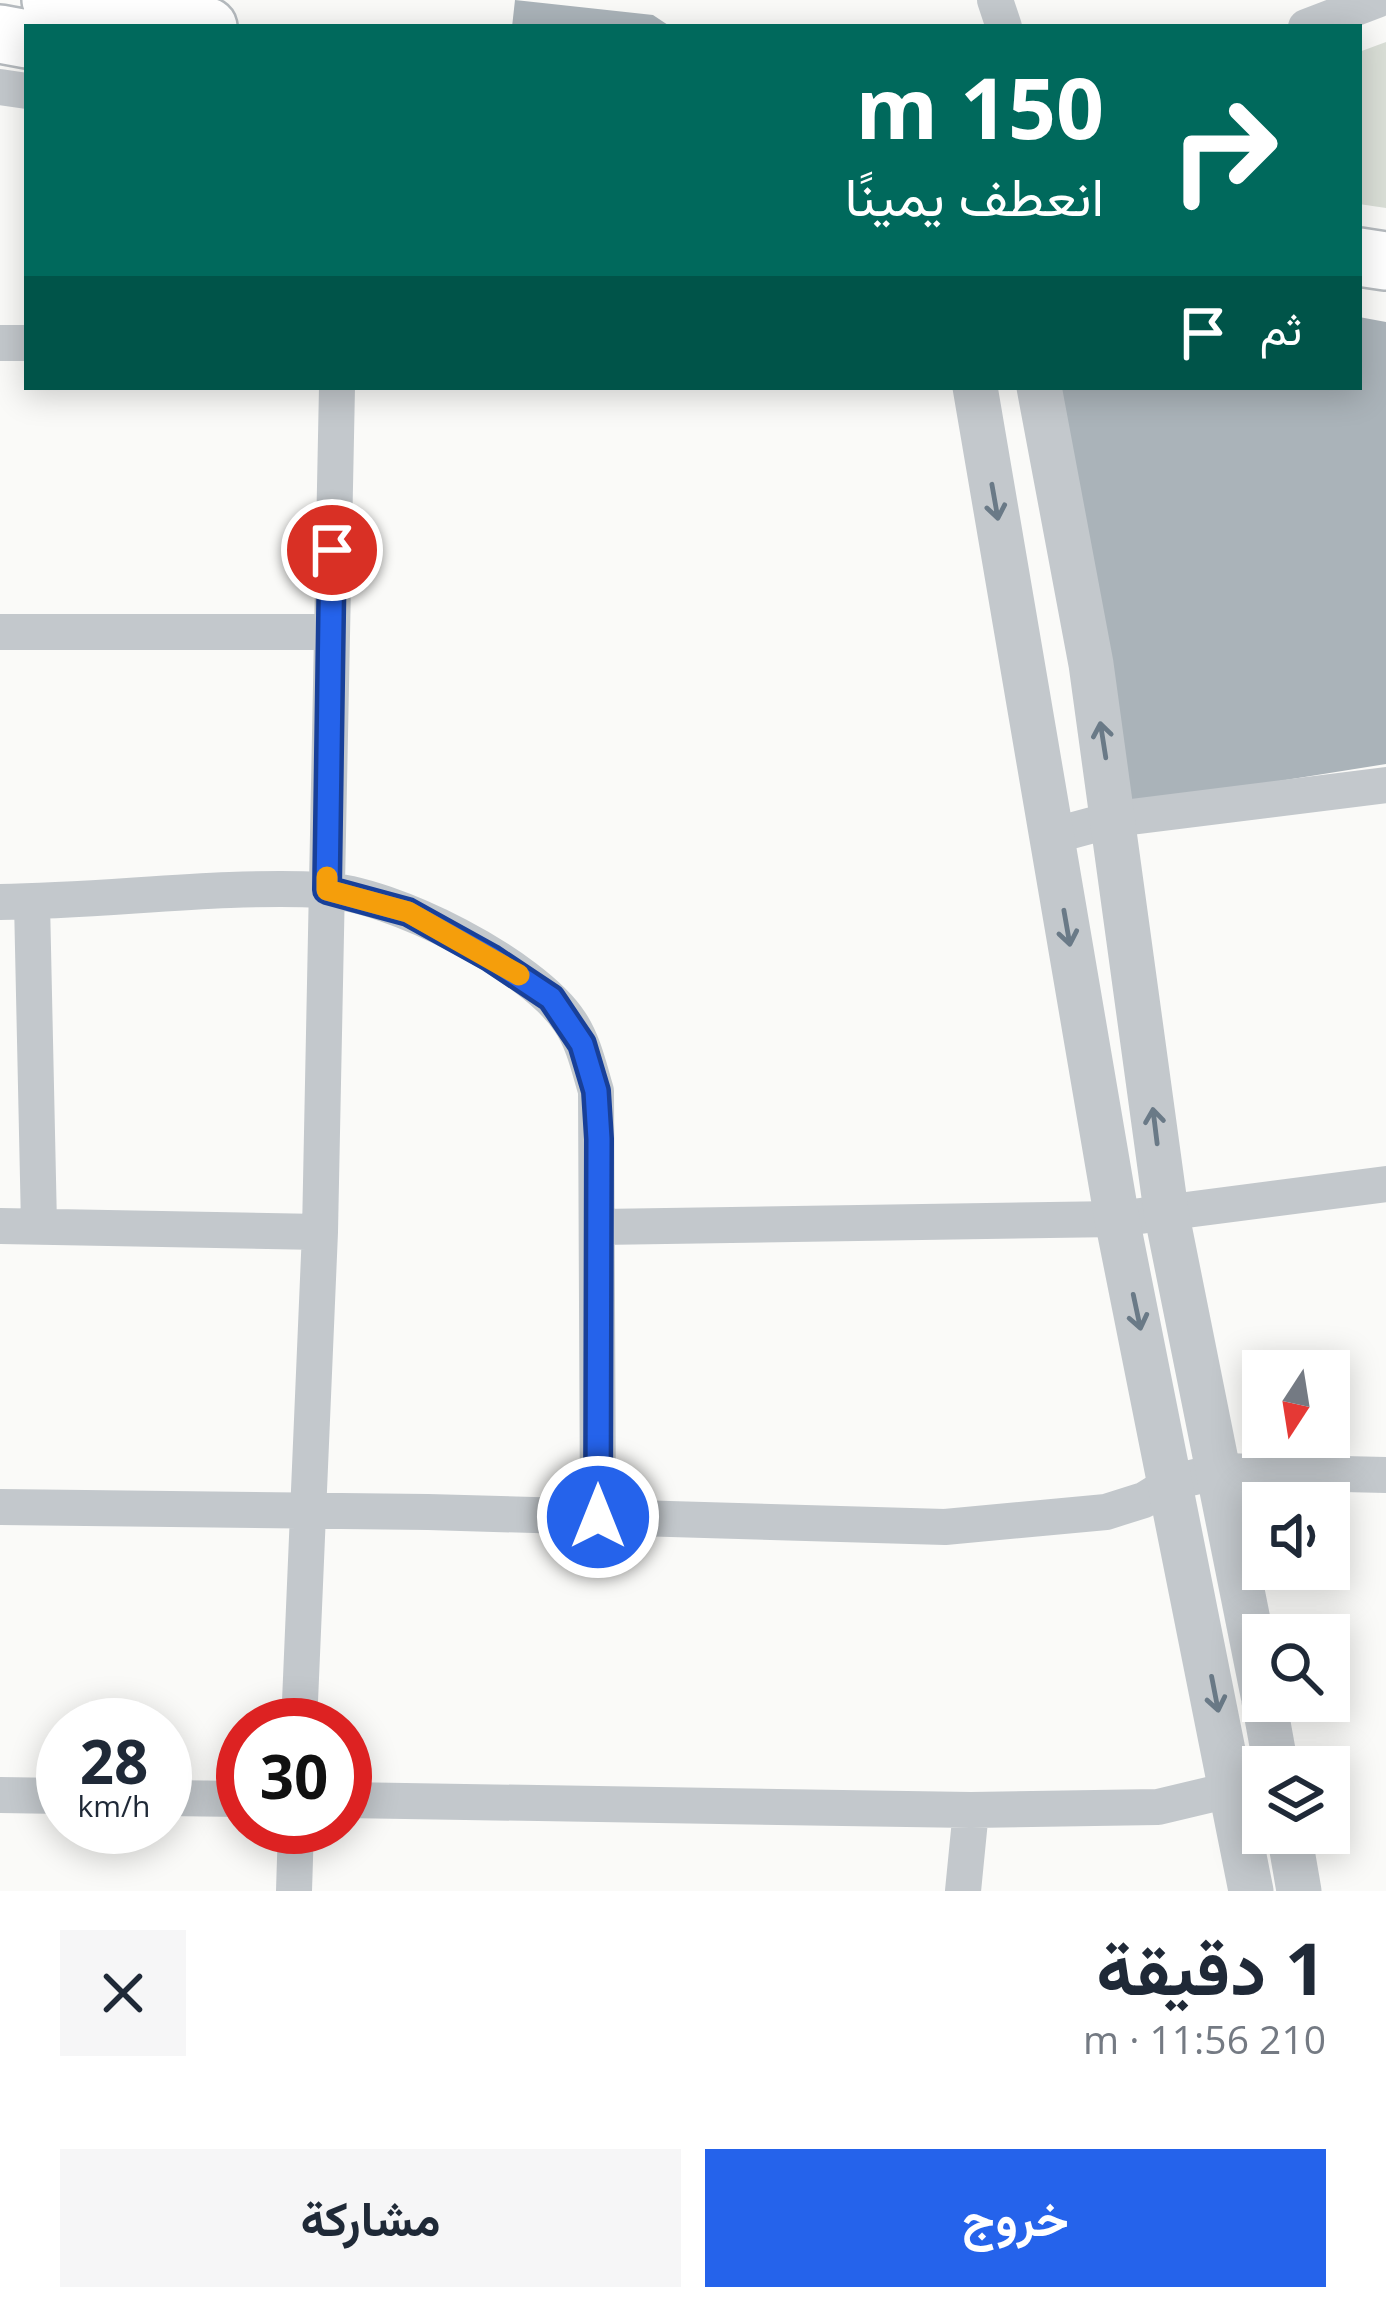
<!DOCTYPE html>
<html lang="ar">
<head>
<meta charset="utf-8">
<style>
  :root { --surface:#fff; --page:#f6f6f7; --text:#1f2937; --muted:#747a83; --accent:#2563eb }
  body { margin:0; font-family:"Open Sans",Vazirmatn,sans-serif; background:var(--page); color:var(--text); direction:rtl; height:100vh; display:flex; flex-direction:column; font-size:45px; white-space:nowrap }
  * { box-sizing:border-box; margin:0 }
  p { font-size:39px; color:var(--muted) }
  .icon { flex:none; width:66px; height:66px; fill:none; stroke:currentColor; stroke-width:2; stroke-linecap:round; stroke-linejoin:round }
  .map { position:relative; height:1891px; overflow:hidden; direction:ltr }
  .panel { display:flex; flex-direction:column; background:var(--surface); flex:1 }
  .panel>* { flex:none }
  .guide { position:absolute; left:24px; top:24px; width:1338px; height:366px; border-radius:0px; box-shadow:0 6px 30px #0003; direction:rtl; background:#00695c; color:#fff; overflow:hidden }
  .needle { width:78px; rotate:192deg }
  .tools { position:absolute; left:1242px; top:1350px; display:grid; gap:24px }
  .tools a { display:grid; place-items:center; width:108px; height:108px; border-radius:0px; background:var(--surface); box-shadow:0 6px 30px #0003; font-size:60px }
  .speed { position:absolute; left:36px; top:1698px; display:flex; gap:24px; font-size:60px; font-weight:700; text-align:center }
  .speed>* { display:grid; place-content:center; width:156px; height:156px; border-radius:50%; background:var(--surface); box-shadow:0 6px 30px #0003; line-height:1 }
  .speed small { font-size:30px; font-weight:400 }
  .speed .limit { border:18px solid #d22; background:#fff; color:#111 }
  .pin { position:absolute; display:grid; place-items:center; width:102px; height:102px; color:#fff; margin:-51px; border:6px solid #fff; border-radius:50%; box-shadow:0 3px 12px #0007 }
  .me { position:absolute; width:132px; margin:-66px; rotate:0deg; stroke-linejoin:round; filter:drop-shadow(0 0 9px #0008) }
  .turn { display:flex; align-items:center; gap:42px; height:252px; padding:0 60px; font-size:54px }
  .turn .icon { width:156px; height:156px; stroke-width:2.5 }
  .turn b { display:block; font-size:84px; line-height:102px }
  .then { display:flex; align-items:center; height:114px; padding:0 60px; background:#0003; gap:24px; font-size:45px }
  .round { display:grid; place-items:center; flex:none; width:126px; height:126px; border-radius:0px; background:var(--page) }
  .summary { display:flex; align-items:center; justify-content:space-between; height:204px; padding:0 60px }
  h1 { font-size:72px; font-weight:700; line-height:90px }
  .button { display:flex; gap:24px; margin-top:auto; padding:24px 60px }
  .button a { flex:1; height:138px; border-radius:0px; background:var(--accent); color:#fff; font-size:48px; font-weight:700; line-height:138px; text-align:center }
  .button a+a { background:var(--page); color:var(--text) }
  .map>svg:first-child { display:block }
  .green { fill:#dadfd7 }
  .building { fill:#aab3b9 }
  .lines { fill:none; stroke-linecap:round; stroke-linejoin:round }
  .primary-casing { stroke:#b5babe; stroke-width:62 }
  .minor { stroke:#c3c8cc; stroke-width:36 }
  .tertiary { stroke:#c3c8cc; stroke-width:45 }
  .primary { stroke:#fff; stroke-width:57 }
  .oneway { stroke:#6a7a87 }
  .route-casing { stroke:#184099; stroke-width:30 }
  .route { stroke:#2563eb; stroke-width:21 }
  .slow { stroke:#f59e0b; stroke-width:21 }
</style>
</head>
<body>
<div class="map">
<svg width="1386" height="1891" viewBox="0 0 1386 1891">
  <rect width="100%" height="100%" fill="#fafaf8"/>
  <!-- green -->
  <path class="green" d="M1386 42V208L1359 204V52Z"/>
  <!-- building -->
  <path class="building" d="M515 0 653 15 671 27H512Z
    M1359 317 1386 322V764L1124 806 1055 387H1359Z"/>
  <g class="lines">
    <defs>
      <path id="primary" d="M51 0 208 27
        M0 34 27 39
        M1359 257 1386 261"/>
    </defs>
    <!-- primary casing -->
    <use href="#primary" class="primary-casing"/>
    <!-- minor -->
    <path class="minor" d="M995 0 1004 27
      M1306 27 1377 0
      M0 87 27 91
      M0 343H27
      M0 632H330
      M1052 836 1115 819 1386 785
      M0 902C106 901 219 885 323 890 391 893 533 965 570 1022 584 1043 589 1068 596 1091L598 1517
      M32 902 39 1225
      M0 1226 320 1232
      M600 1227 1117 1219 1386 1184
      M0 1507 428 1512 945 1527 1106 1512 1144 1500 1173 1482 1221 1471 1386 1475
      M299 1725 320 1232 337 387
      M0 1795 63 1796
      M165 1798 243 1799
      M345 1800 971 1810 1158 1807 1263 1782
      M294 1891 296 1827
      M963 1891 971 1810"/>
    <!-- tertiary -->
    <path class="tertiary" d="M975 387 1117 1219 1251 1891
      M1039 387 1091 664 1166 1211 1263 1695
      M1264 1701 1276 1767
      M1289 1833 1299 1891"/>
    <!-- primary -->
    <use href="#primary" class="primary"/>
  </g>
  <!-- one-way arrows -->
  <defs><path id="oneway-shaft" d="M-6 0H5M1.5-3L5.5 0L1.5 3" fill="none" stroke-width="1.6" stroke-linecap="round" stroke-linejoin="round" transform="scale(3)"/></defs>
  <g class="oneway">
    <use href="#oneway-shaft" transform="translate(995 502) rotate(80)"/>
    <use href="#oneway-shaft" transform="translate(1103 740) rotate(-99)"/>
    <use href="#oneway-shaft" transform="translate(1067 928) rotate(80)"/>
    <use href="#oneway-shaft" transform="translate(1155 1126) rotate(-97)"/>
    <use href="#oneway-shaft" transform="translate(1137 1312) rotate(78)"/>
    <use href="#oneway-shaft" transform="translate(1215 1694) rotate(79)"/>
  </g>
  <g class="lines">
    <defs>
      <path id="route" d="M332 550 327 890 408 912 491 958 551 998 582 1044 596 1091 599 1139 598 1517"/>
    </defs>
    <!-- route casing -->
    <use href="#route" class="route-casing"/>
    <!-- route -->
    <use href="#route" class="route"/>
    <!-- slow -->
    <path class="slow" d="M327 877V890L408 912 519 975"/>
  </g>
</svg>
<div class="tools">
<a><svg class="needle" viewBox="-14 -14 28 28"><path d="M0-13l5 13h-10z" fill="#e53935"/><path d="M0 13l5-13h-10z" fill="#747a83"/></svg></a>
<a><svg class="icon" aria-label="sound" viewBox="0 0 24 24"><path d="M4 9h4l5-4v14l-5-4H4zM17 9q2 3 0 6"/></svg></a>
<a><svg class="icon" aria-label="search" viewBox="0 0 24 24"><circle cx="10" cy="10" r="6"/><path d="M15 15l6 6"/></svg></a>
<a><svg class="icon" aria-label="layers" viewBox="0 0 24 24"><path d="M12 4l9 5-9 5-9-5zM3 14l9 5 9-5"/></svg></a>
</div>
<div class="speed"><div>28<small>km/h</small></div><div class="limit">30</div></div>
<div class="pin" style="left:332px;top:550px;background:#d93025"><svg class="icon" aria-label="arrive" viewBox="0 0 24 24"><path d="M6 21V4h12l-3 4 3 4H6"/></svg></div>
<svg class="me" style="left:598px;top:1517px" viewBox="-20 -20 40 40"><circle r="17" fill="#2563eb" stroke="#fff" stroke-width="3"/><path d="M0-11L8 9 0 5-8 9z" fill="#fff"/></svg>
<div class="guide">
<div class="turn"><svg class="icon" aria-label="right" viewBox="0 0 24 24"><path d="M7 20v-9h11M14 6l5 5-5 5"/></svg><div><b>150 m</b>انعطف يمينًا</div></div>
<div class="then">ثم<svg class="icon" aria-label="arrive" viewBox="0 0 24 24"><path d="M6 21V4h12l-3 4 3 4H6"/></svg></div>
</div>
</div>
<section class="panel">
<div class="summary"><div><h1>1 دقيقة</h1><p>210 m · 11:56</p></div><a class="round"><svg class="icon" aria-label="close" viewBox="0 0 24 24"><path d="M6 6l12 12M18 6L6 18"/></svg></a></div>
<div class="button"><a>خروج</a><a>مشاركة</a></div>
</section>
</body>
</html>
